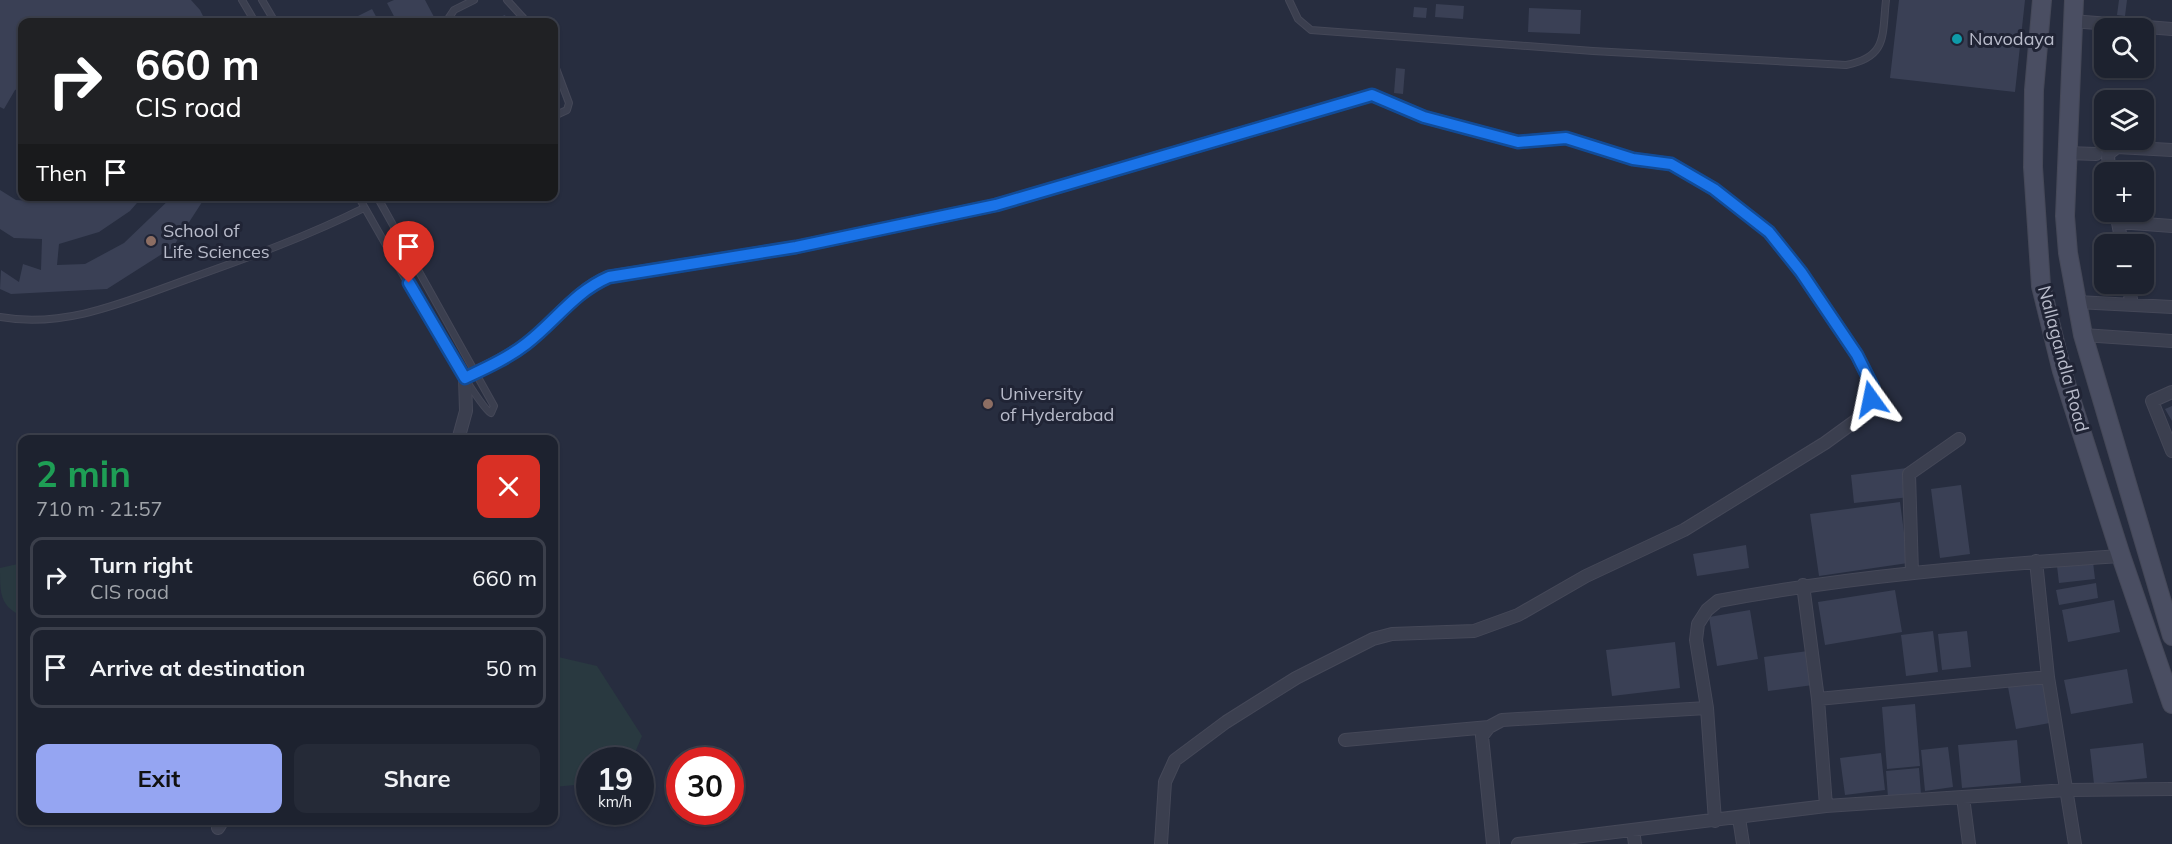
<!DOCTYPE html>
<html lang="en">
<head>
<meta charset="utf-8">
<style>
  :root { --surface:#1d222f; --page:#252a37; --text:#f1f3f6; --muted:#a0a4aa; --line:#3b3f4b; --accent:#95a5f2 }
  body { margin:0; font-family:Mulish,sans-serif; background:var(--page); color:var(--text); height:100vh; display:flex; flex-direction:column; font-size:22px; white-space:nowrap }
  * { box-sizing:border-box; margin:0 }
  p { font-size:20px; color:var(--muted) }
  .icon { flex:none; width:33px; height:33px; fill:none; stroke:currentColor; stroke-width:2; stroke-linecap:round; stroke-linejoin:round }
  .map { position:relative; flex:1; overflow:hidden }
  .side { position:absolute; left:18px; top:435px; width:540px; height:390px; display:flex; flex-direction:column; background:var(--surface); border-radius:12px; box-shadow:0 2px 4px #0004,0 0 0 2px var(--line) }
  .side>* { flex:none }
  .hud { position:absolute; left:18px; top:18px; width:540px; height:183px; border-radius:12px; box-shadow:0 2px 4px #0004,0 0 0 2px var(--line); background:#202124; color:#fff; overflow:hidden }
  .fabs { position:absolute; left:2094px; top:18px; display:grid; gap:12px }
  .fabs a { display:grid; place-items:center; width:60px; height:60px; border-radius:12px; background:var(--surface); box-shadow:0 2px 4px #0004,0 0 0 2px var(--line); font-size:30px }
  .speed { position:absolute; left:576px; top:747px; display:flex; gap:12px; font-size:30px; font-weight:700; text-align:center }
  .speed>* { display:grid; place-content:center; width:78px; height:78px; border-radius:50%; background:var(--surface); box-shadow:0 2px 4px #0004,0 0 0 2px var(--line); line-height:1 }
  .speed small { font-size:15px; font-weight:400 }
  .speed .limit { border:9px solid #d22; background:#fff; color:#111 }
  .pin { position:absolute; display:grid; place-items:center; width:51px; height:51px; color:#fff; margin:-62px -26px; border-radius:50% 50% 50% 0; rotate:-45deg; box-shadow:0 0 6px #0007 }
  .pin .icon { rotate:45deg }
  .me { position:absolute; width:66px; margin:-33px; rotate:348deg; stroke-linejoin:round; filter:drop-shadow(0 0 4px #0008) }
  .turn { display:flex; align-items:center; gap:21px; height:126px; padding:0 18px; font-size:27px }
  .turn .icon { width:78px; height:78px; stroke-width:2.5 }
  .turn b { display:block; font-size:42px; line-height:51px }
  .then { display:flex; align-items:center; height:57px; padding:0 18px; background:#0003; gap:12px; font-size:22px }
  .round { display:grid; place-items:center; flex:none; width:63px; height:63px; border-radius:12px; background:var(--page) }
  .overview { display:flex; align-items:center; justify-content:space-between; height:102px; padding:0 18px }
  h1 { font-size:36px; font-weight:700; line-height:45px; color:#1e9e55 }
  .cta { display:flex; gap:12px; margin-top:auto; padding:12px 18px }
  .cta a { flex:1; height:69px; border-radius:12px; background:var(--accent); color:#111; font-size:24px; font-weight:700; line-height:69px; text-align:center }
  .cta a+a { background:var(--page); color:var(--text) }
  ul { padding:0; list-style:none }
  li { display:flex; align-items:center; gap:18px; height:81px; margin:0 12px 9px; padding:0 6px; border:3px solid var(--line); border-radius:12px }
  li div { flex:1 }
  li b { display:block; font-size:22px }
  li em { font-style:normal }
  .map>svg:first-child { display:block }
  .green { fill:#293940 }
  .building { fill:#3a4055 }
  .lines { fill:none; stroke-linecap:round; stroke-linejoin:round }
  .lane-casing { stroke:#454858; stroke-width:8 }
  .street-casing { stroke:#454858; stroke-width:14 }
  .secondary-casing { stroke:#454858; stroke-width:20 }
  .lane { stroke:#3b3f4f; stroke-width:6 }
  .street { stroke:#3b3f4f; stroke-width:12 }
  .secondary { stroke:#4a4e62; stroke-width:18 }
  .route-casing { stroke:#114b97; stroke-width:15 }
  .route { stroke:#1a73e8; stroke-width:10 }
  .culture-dot { fill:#0f9aa8; stroke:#202435; stroke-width:2 }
  .education-dot { fill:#8d6e63; stroke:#202435; stroke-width:2 }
  .labels { text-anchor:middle; stroke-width:6; stroke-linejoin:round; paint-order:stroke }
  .poi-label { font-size:18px; fill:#b8bbca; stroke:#202435; text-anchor:start }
  .street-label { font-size:18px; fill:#b8bbca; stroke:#202435 }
</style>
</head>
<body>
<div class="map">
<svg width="2172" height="844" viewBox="0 0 2172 844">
  <rect width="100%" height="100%" fill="#272d3f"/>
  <!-- green -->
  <path class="green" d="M22 563V616C0 606 0 594 0 568Z
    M554 656 597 666 642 736 632 760H590L589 783 585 784 554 787Z"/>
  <!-- building -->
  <path class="building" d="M0 0H191L200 10 206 22H22V87L15 90 4 109 0 107Z
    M394 0H425L434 17 424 22H397L387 3Z
    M1899 0H2025L2015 92 1890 78Z
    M2119 0H2127L2125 16 2117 15Z
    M1436 4 1464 6 1463 19 1435 17Z
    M1414 7 1427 8 1426 18 1413 17Z
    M1529 8 1581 10 1580 34 1528 32Z
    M372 9 379 22H346Z
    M505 15 508 22H487Z
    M1396 68 1405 69 1403 94 1394 93Z
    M0 190 16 200 63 203 76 196H143L130 211 99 232 59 244 57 265 85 264 124 243 173 196H206L173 247 107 289 11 294 0 289 1 270 19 282 23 264 41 270 42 239 14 238 0 229Z
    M2172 406V421L2165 409Z
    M1907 468 1910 497 1854 503 1851 475Z
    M1961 485 1970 554 1940 558 1931 489Z
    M1900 502 1908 563 1819 576 1810 514Z
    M1746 545 1749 568 1697 576 1693 554Z
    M2093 562 2095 579 2059 583 2057 566Z
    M2096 583 2098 598 2059 605 2056 590Z
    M1895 590 1902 632 1825 645 1818 602Z
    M2114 600 2120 632 2068 642 2062 610Z
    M1750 610 1758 659 1717 666 1709 617Z
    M1933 631 1938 672 1906 676 1901 635Z
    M1967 631 1971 667 1942 670 1938 634Z
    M1675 642 1680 688 1612 696 1606 650Z
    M1808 651 1813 685 1768 691 1764 657Z
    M2127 669 2133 703 2071 714 2064 680Z
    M2047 680 2055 722 2016 729 2008 687Z
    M1915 704 1920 766 1887 769 1882 707Z
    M2017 740 2021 783 1962 788 1958 745Z
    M2143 743 2147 778 2094 784 2090 749Z
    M1948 747 1953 787 1925 791 1921 750Z
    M1881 753 1885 790 1845 795 1840 758Z
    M1919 768 1921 794 1888 797 1886 771Z"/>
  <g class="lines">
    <defs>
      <path id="lane" d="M242 0 255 22
        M262 0 275 22
        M507 0 527 22
        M1289 0 1298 19 1311 30 1593 51 1846 65C1888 57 1882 35 1886 0
        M446 22 454 10 474 0
        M554 63 569 103 567 110 554 116
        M358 196C375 225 476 407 491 413L494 406 379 200
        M0 317C67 329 129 300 191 278 250 257 308 236 364 208"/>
      <path id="street" d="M2072 21 2172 29
        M2067 153 2096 154
        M2109 172 2108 154 2117 147 2172 150
        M2116 212 2122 244
        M2118 222 2172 226
        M2128 284 2132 304
        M2077 302 2172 307
        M2083 335 2172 341
        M2172 392 2152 401 2172 451
        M458 440 466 411 465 378C486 367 508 358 526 344 555 322 574 292 608 277L796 247 996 205 1372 95 1424 117 1518 142 1566 138 1633 159 1671 164 1714 189 1769 232 1801 272 1857 355 1873 387 1869 411 1825 443 1684 530 1586 576 1518 615 1474 631 1392 634 1373 639 1296 678 1226 722 1175 760 1165 782 1161 844
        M2036 561 2048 677 2075 844
        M1912 573 1909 474 1959 439
        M1803 585 1818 699 1826 806
        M1818 699 2048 677
        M1345 740 1489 727
        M1963 797 1969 844
        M1739 818 1743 844
        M1715 821 1707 708 1696 640 1698 624 1707 610 1718 601C1851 576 1985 565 2121 556
        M218 828 223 820
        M1633 830 1635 844
        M1493 844 1482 736 1489 727 1502 720 1707 708
        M1518 844 1826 806 2067 790 2172 789"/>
      <path id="secondary" d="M2042 0 2034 90 2033 167 2041 286 2062 371 2121 556 2172 704
        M2074 0 2065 216 2068 253 2083 335 2172 636"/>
    </defs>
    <!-- lane casing -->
    <use href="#lane" class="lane-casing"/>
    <!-- street casing -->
    <use href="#street" class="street-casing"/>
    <!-- secondary casing -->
    <use href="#secondary" class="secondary-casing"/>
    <!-- lane -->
    <use href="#lane" class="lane"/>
    <!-- street -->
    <use href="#street" class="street"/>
    <!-- secondary -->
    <use href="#secondary" class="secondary"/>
  </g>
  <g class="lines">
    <defs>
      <path id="route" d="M409 283 465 378C486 368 508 358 526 344 555 322 574 292 609 277L796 247 996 205 1372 95 1424 117 1518 142 1566 138 1633 159 1671 164 1714 189 1769 232 1801 272 1857 355 1873 387 1871 399"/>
    </defs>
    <!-- route casing -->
    <use href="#route" class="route-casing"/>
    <!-- route -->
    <use href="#route" class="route"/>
  </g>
  <!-- markers -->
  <circle class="culture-dot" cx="1957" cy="39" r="6"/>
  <g class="education-dot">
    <circle cx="151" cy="241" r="6"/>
    <circle cx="988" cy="404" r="6"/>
  </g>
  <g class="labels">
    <!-- poi labels -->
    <g class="poi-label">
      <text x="1969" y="45">Navodaya</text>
      <text x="163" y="237">School of<tspan x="163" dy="21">Life Sciences</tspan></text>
      <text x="1000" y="400">University<tspan x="1000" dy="21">of Hyderabad</tspan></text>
    </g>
    <!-- street labels -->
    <g class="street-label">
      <text transform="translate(2063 359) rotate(75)" y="6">Nallagandla Road</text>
    </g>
  </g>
</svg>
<div class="fabs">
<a><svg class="icon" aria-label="search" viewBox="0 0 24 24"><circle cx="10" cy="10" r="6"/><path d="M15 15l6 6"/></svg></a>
<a><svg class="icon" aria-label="layers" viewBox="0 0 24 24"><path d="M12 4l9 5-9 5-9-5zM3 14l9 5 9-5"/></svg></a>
<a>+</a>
<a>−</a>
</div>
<div class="speed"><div>19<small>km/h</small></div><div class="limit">30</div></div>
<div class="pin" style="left:409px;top:283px;background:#d93025"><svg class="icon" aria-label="arrive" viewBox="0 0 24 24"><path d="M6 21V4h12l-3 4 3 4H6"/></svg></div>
<svg class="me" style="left:1871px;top:399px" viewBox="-20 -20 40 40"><path d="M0-17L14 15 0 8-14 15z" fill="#1a73e8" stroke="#fff" stroke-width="4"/></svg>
<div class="hud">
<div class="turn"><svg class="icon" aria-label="right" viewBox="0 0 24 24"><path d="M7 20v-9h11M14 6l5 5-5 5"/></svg><div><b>660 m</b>CIS road</div></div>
<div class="then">Then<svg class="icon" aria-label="arrive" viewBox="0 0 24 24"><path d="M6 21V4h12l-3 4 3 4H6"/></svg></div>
</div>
<section class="side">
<div class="overview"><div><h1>2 min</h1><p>710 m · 21:57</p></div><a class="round" style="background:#d93025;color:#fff"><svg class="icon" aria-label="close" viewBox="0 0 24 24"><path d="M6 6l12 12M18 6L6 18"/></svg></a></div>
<ul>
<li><svg class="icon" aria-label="right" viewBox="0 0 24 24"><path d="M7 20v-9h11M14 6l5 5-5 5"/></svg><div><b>Turn right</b><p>CIS road</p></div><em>660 m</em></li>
<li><svg class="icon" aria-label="arrive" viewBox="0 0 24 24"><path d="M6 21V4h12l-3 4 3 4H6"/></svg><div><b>Arrive at destination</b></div><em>50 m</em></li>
</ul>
<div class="cta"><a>Exit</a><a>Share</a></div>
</section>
</div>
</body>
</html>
